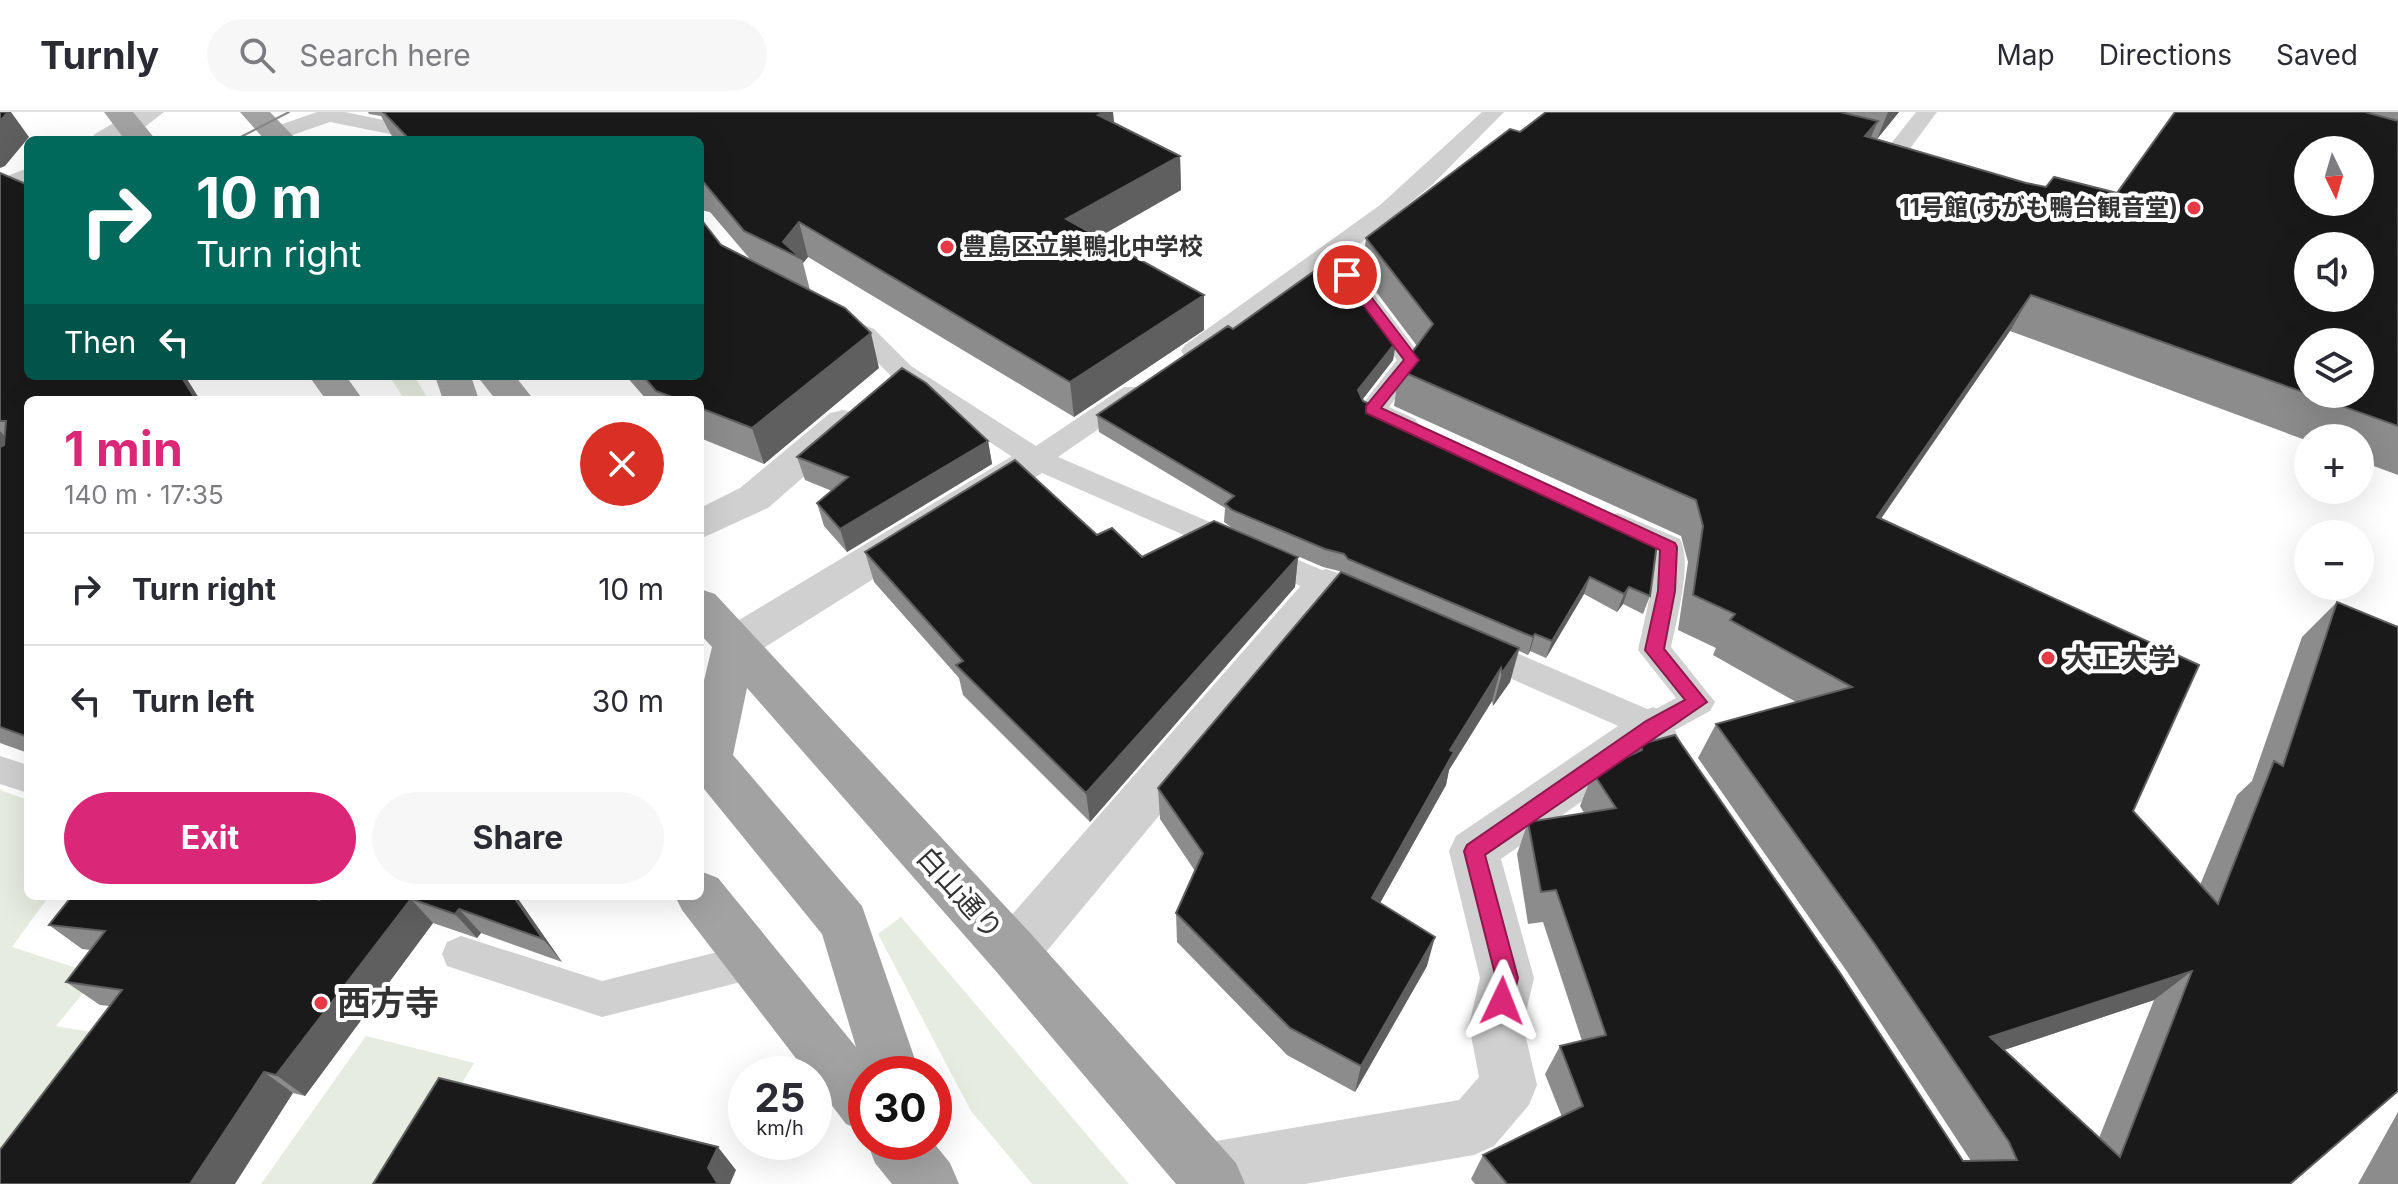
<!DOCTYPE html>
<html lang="en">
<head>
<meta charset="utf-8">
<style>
  :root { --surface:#fff; --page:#f7f7f7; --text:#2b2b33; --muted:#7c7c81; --line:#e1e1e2; --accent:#db2777 }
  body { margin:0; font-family:Inter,"Noto Sans JP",sans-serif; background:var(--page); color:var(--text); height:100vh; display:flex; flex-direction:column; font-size:30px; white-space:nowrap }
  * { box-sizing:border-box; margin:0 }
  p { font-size:26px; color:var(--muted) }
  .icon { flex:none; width:44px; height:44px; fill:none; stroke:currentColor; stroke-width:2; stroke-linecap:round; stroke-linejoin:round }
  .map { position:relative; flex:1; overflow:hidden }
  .drawer { position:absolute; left:24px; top:284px; width:680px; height:504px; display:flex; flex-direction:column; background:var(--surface); border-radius:12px; box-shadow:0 8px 32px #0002 }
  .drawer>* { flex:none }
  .top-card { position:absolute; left:24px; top:24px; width:680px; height:244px; border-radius:12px; box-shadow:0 8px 32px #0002; background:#00695c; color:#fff; overflow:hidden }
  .needle { width:52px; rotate:175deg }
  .tools { position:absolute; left:2294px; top:24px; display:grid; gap:16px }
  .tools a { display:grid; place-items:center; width:80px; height:80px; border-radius:50%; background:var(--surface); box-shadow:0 8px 32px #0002; font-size:40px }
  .speed { position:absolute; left:728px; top:944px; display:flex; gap:16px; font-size:40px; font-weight:700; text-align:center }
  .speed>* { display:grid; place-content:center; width:104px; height:104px; border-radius:50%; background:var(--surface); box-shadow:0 8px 32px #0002; line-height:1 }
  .speed small { font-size:20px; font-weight:400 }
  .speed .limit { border:12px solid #d22; background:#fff; color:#111 }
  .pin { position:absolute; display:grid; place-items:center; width:68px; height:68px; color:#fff; margin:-34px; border:4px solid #fff; border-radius:50%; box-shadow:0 2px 8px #0007 }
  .me { position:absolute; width:88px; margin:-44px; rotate:2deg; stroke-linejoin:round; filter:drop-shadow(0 0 6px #0008) }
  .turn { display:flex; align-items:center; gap:28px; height:168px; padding:0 40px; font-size:36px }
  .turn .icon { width:104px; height:104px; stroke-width:2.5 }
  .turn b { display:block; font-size:56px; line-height:68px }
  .then { display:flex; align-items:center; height:76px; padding:0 40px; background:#0003; gap:16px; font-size:30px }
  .round { display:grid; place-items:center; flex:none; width:84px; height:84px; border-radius:42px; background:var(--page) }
  .head { display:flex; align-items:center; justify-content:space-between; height:136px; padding:0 40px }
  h1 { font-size:48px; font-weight:700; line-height:60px; color:var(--accent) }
  .primary-button { display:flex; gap:16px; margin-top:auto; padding:16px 40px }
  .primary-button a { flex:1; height:92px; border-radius:48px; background:var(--accent); color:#fff; font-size:32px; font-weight:700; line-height:92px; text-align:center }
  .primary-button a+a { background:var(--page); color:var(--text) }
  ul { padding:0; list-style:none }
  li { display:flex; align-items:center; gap:24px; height:112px; padding:0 40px; border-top:2px solid var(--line) }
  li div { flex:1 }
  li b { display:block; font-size:30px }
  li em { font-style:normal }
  header { display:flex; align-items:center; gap:48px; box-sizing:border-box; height:112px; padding:0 40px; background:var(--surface); border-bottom:2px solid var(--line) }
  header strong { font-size:38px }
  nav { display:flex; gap:44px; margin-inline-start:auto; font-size:28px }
  .search { width:560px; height:72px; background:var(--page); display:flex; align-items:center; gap:20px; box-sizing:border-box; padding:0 28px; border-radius:44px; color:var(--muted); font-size:30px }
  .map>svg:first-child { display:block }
  .green { fill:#e6ecdf }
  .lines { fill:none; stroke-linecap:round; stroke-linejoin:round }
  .service { fill:#d0d0d0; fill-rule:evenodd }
  .minor { fill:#d0d0d0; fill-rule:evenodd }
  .tertiary { fill:#d0d0d0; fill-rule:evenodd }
  .trunk { fill:#a2a2a2; fill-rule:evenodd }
  .tram { stroke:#888; stroke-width:2 }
  .wall { fill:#8c8c8c; fill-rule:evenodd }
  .shaded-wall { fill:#5f5f5f }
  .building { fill:#1a1a1a; stroke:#5f5f5f; stroke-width:2; fill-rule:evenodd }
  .route { fill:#db2777; stroke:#8e194d; stroke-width:2 }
  .poi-dot { fill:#e63946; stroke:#fff; stroke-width:3 }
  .labels { text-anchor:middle; stroke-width:8; stroke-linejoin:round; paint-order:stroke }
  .far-poi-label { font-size:24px; font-weight:bold; fill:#333; stroke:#fff; text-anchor:end }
  .poi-label { font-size:28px; font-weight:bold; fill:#333; stroke:#fff; text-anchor:start }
  .street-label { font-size:28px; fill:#333; stroke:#fff }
  .near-poi-label { font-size:34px; font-weight:bold; fill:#333; stroke:#fff; text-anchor:start }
</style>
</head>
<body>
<header>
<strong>Turnly</strong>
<div class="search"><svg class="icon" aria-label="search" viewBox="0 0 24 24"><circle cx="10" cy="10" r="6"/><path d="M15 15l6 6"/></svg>Search here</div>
<nav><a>Map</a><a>Directions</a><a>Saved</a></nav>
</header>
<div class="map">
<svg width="2398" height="1072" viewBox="0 0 2398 1072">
  <rect width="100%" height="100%" fill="#fff"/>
  <!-- green -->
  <path class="green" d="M389 264H414L429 288H405Z
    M0 678 28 688V784H49L12 835 98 863 56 914 113 924 0 1072Z
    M901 805 1129 1072H1032L971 999 878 822Z
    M366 924 474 951 402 1072H261Z"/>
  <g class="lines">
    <!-- service -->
    <path class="service" d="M317 0H345L452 22 463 28H420L330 10 278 28 265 22 268 17Z
      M1482 0H1504L1433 72 1345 144 1424 248 1389 295 1415 307 1419 313 1415 319C1399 324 1368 312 1358 298L1397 248 1329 156 1203 245H1185L1181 239 1185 233 1380 93Z
      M1916 0H1937L1903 46C1889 49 1859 43 1850 33L1861 27 1890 33Z
      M838 202 874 217 911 254 1036 334 1124 275H1142L1146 281 1142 287 1058 345 1359 474 1363 482 1359 490 1348 493 1337 490 1026 354 893 266 856 229 825 210Z
      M1618 401 1680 427C1693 450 1676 510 1671 535L1715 590 1710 599 1675 618 1681 630 1676 640C1657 646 1651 639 1641 624L1464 546 1459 537 1464 528 1475 525 1486 528 1652 599 1676 586 1638 538 1651 479 1654 440 1608 418 1603 411 1608 404Z
      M0 644 28 653V681L0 672Z
      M461 824 602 869 753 831 767 836 772 849 767 862 753 867 602 905 447 854 442 842 447 830Z"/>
    <!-- minor -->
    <path class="minor" d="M843 298 856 301 862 310 856 319 768 396 700 427V396L740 376 830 301Z
      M1036 334 1050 338 1055 347 1050 356 751 544 735 549 719 544 713 532 719 520 1022 338Z
      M1326 457 1341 462 1347 473 1341 484 1032 857 1013 864 994 857 987 840 994 823 1311 462Z
      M1653 595 1669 601 1676 614 1669 627 1501 747 1534 866 1523 913 1537 973 1529 993 1494 1034 1474 1043 1305 1072H1180L1175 1060 1183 1039 1204 1031 1459 988 1479 965 1469 913 1480 866 1449 739 1456 724 1637 601Z"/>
    <!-- tertiary -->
    <path class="tertiary" d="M132 0H164L128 28H90L95 22Z
      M28 56V77L0 88V67Z"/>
    <!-- trunk -->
    <path class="trunk" d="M104 0H133L156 28H125Z
      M240 0H270L297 28H265Z
      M309 264H346L363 288H326Z
      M435 264H471L479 288H443Z
      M477 264H515L534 288H496Z
      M700 477 715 482 1032 823 1236 1051 1245 1072H1176L994 857 747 576 733 643 862 794 920 962H866V1020L846 1012 814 970V962H808L682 798 675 784H700V759L718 766 856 935 822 822 700 672V585L712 535 700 522Z
      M867 1030H933L950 1051 959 1072H892L875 1051Z"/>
    <!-- tram -->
    <path class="tram" d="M235 28 289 0"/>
  </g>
  <!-- wall -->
  <path class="wall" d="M368 0H1113L1114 11 1180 44 1181 78 1099 125 1204 218 1074 305 808 145 803 151 810 178 879 256 764 352 700 326V288H647L626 264H700L721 133 750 147 710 100 700 98V28H394L381 4 369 2Z
    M1546 0H1899L1877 27 1871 25 2026 71 2046 75 2117 81 2175 0H2398V363L2360 349V326H2308V329L2010 219 1881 407 2133 699 2200 773 2237 683 2252 669 2302 525 2337 490 2290 1072H1475L1471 1067 1483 1043 1562 1005 1545 962 1560 934 1582 929 1543 810 1528 812 1517 742 1528 710 1584 701 1580 694 1593 661 1637 640 1641 632 1963 1049H1971L1848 861 1698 646 1716 612 1796 590 1713 543 1716 536 1678 518 1688 450 1681 424 1394 294 1399 258 1417 234 1362 161 1366 126 1520 20ZM2154 888 2099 1026 2004 938Z
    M0 61 28 264H185L200 288H28V641L0 631Z
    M1396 230 1393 248 1362 288 1363 289 1650 484 1643 502 1623 492 1617 500 1584 482 1546 546 1530 539 1528 543 1519 539 1510 570 1493 594 1492 589 1449 658 1446 673 1380 791 1427 854 1355 980 1287 943 1177 830 1176 801 1195 759 1160 707 1158 676 1343 460 1323 455 1232 416 1224 410 1225 396 1099 320 1097 303Z
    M988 329 992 352 847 440 824 414 817 391 832 379 805 368 797 345Z
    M1097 423 1142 445H1298L1295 475 1090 710 963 583 959 566 874 470 865 440Z
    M318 784 319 788 516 784 562 850 481 821 477 826 433 811 305 984 293 981 109 894 100 893 66 870 91 838 82 837 49 813Z
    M2398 1000V1072H2358Z"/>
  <!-- shaded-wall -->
  <path class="shaded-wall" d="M8 0H11L29 25 5 54 0 56V9Z
    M1105 0H1113L1115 29 1098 3Z
    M1888 0H1899L1877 27Z
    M1878 9 1863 43 1865 24Z
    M1180 44 1181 78 1069 142 1066 107Z
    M799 110 808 145 803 151 802 147 783 130Z
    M1204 183V218L1074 305 1070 270Z
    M2031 183 2010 219 1857 441 1877 405Z
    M871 221 879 256 764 352 752 316Z
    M1396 230 1393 248 1356 296 1358 278Z
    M181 264H185L200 288H196Z
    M0 319 16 336 0 346Z
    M988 329 992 352 847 440 840 417Z
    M1298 445 1295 475 1090 710 1086 681Z
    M1590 465 1584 482 1546 546 1552 529Z
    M1629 475 1623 492 1617 500 1624 482Z
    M1535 522 1530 539 1528 543 1533 525Z
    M1519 536 1510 570 1493 594 1502 561Z
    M1501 556 1492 589 1449 658 1446 673 1366 816 1372 786 1450 638Z
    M513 784H516L562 850 543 827Z
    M411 787 433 811 305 984 276 963Z
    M459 797 481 821 477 826 455 802Z
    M1435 825 1427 854 1355 980 1361 954Z
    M2192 859 2154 888 1959 953 1990 925Z
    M264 960 293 981 235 1072H190Z
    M718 1035 736 1058 730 1072H718L708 1056Z"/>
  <!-- building -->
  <path class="building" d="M0 0H8L0 9Z
    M383 0H1105L1098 3 1180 44 1066 107 1204 183 1070 270 799 110 783 130 802 147 744 119 700 66V28H410Z
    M1546 0H1840L1878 9 1865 24 2026 71 2046 75 2054 65 2117 81 2175 0H2365L2398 9V314L2031 183 1877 405 2199 553 2133 699 2218 792 2274 649 2283 654 2337 490 2398 515V979L2290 1072H1507L1483 1043 1583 994 1560 934 1606 923 1556 778 1541 780 1528 710 1616 696 1593 661 1642 638 1641 632 1675 623 1840 861 1963 1049 2017 1048 2009 1030 1874 831 1716 612 1852 575 1730 508 1735 502 1693 483 1703 414 1696 388 1399 258 1433 212 1366 126 1510 17 1520 20ZM2308 38H2360V90H2308ZM2308 134H2360V186H2308ZM2308 230H2360V282H2308ZM2192 859 2120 1045 1990 925Z
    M0 61 28 73V264H181L196 288H28V625L0 615V335L4 333 6 309H0Z
    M700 106 721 133 845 196 871 221 752 316 700 296V288H680L656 279 643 264H700Z
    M1316 158 1334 167 1343 160 1396 230 1358 278 1363 289 1658 424 1650 484 1629 475 1624 482 1590 465 1552 529 1535 522 1533 525 1348 447 1344 442 1325 437 1232 398 1225 392 1234 384 1097 303 1228 214 1233 217Z
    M902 256 926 271 988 329 840 417 817 391 848 365 797 345Z
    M1015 348 1097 423 1112 416 1142 445 1214 409 1298 445 1086 681 956 553 963 549 865 440Z
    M1341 460 1519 536 1502 561 1501 556 1450 638 1454 640 1372 786 1435 825 1361 954 1290 916 1176 801 1203 741 1158 676Z
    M72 784H310L319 788 328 784H513L543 827 459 797 455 802 411 787 276 963 264 960 190 1072H0V1038L122 878 66 870 105 819 49 813Z
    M439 966 718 1035 708 1056 718 1072H373Z"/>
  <!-- route -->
  <path class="route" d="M1343 160H1352L1419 248 1381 296 1675 431 1677 435 1675 479 1664 537 1707 590 1485 743 1518 866 1510 897 1502 900 1494 897 1490 889 1496 866 1464 739 1467 733 1646 609 1685 588 1645 538 1658 479 1660 438 1366 301V294L1404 248 1343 166Z"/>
  <!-- markers -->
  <g class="poi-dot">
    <circle cx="2194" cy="96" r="8"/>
    <circle cx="947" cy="135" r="8"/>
    <circle cx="2048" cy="546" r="8"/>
    <circle cx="321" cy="891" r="8"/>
  </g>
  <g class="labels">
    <!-- far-poi labels -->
    <g class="far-poi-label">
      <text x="2178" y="104">11号館(すがも鴨台観音堂)</text>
      <text x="963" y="143" text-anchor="start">豊島区立巣鴨北中学校</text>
    </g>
    <!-- poi labels -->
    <g class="poi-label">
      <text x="2064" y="556">大正大学</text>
    </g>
    <!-- street labels -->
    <g class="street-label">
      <text transform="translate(960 781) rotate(48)" y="10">白山通り</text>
    </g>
    <!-- near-poi labels -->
    <g class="near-poi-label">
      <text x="337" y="903">西方寺</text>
    </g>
  </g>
</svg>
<div class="tools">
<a><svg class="needle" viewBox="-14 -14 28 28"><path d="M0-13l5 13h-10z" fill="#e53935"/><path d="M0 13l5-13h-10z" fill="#7c7c81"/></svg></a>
<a><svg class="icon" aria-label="sound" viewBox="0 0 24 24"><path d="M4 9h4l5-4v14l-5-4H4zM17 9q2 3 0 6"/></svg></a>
<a><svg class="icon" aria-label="layers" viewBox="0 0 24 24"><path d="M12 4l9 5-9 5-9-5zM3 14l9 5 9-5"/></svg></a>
<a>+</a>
<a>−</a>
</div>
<div class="speed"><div>25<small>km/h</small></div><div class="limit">30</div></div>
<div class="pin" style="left:1347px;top:163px;background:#d93025"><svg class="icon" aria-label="arrive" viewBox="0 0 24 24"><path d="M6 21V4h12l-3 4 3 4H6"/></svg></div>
<svg class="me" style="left:1502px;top:889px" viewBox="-20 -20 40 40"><path d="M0-17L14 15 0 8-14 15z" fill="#db2777" stroke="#fff" stroke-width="4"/></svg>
<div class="top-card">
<div class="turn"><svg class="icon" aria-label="right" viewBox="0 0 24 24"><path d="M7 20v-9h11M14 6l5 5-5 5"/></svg><div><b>10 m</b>Turn right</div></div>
<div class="then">Then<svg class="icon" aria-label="left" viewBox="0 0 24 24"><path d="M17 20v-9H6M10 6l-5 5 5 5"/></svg></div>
</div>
<section class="drawer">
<div class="head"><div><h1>1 min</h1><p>140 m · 17:35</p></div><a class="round" style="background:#d93025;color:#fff"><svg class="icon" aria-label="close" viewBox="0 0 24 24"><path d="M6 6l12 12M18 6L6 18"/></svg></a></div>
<ul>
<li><svg class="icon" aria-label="right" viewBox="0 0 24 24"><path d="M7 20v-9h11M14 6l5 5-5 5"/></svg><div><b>Turn right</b></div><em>10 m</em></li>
<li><svg class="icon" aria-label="left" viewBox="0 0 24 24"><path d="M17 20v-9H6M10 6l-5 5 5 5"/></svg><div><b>Turn left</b></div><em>30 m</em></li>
</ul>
<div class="primary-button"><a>Exit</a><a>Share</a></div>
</section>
</div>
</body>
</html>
